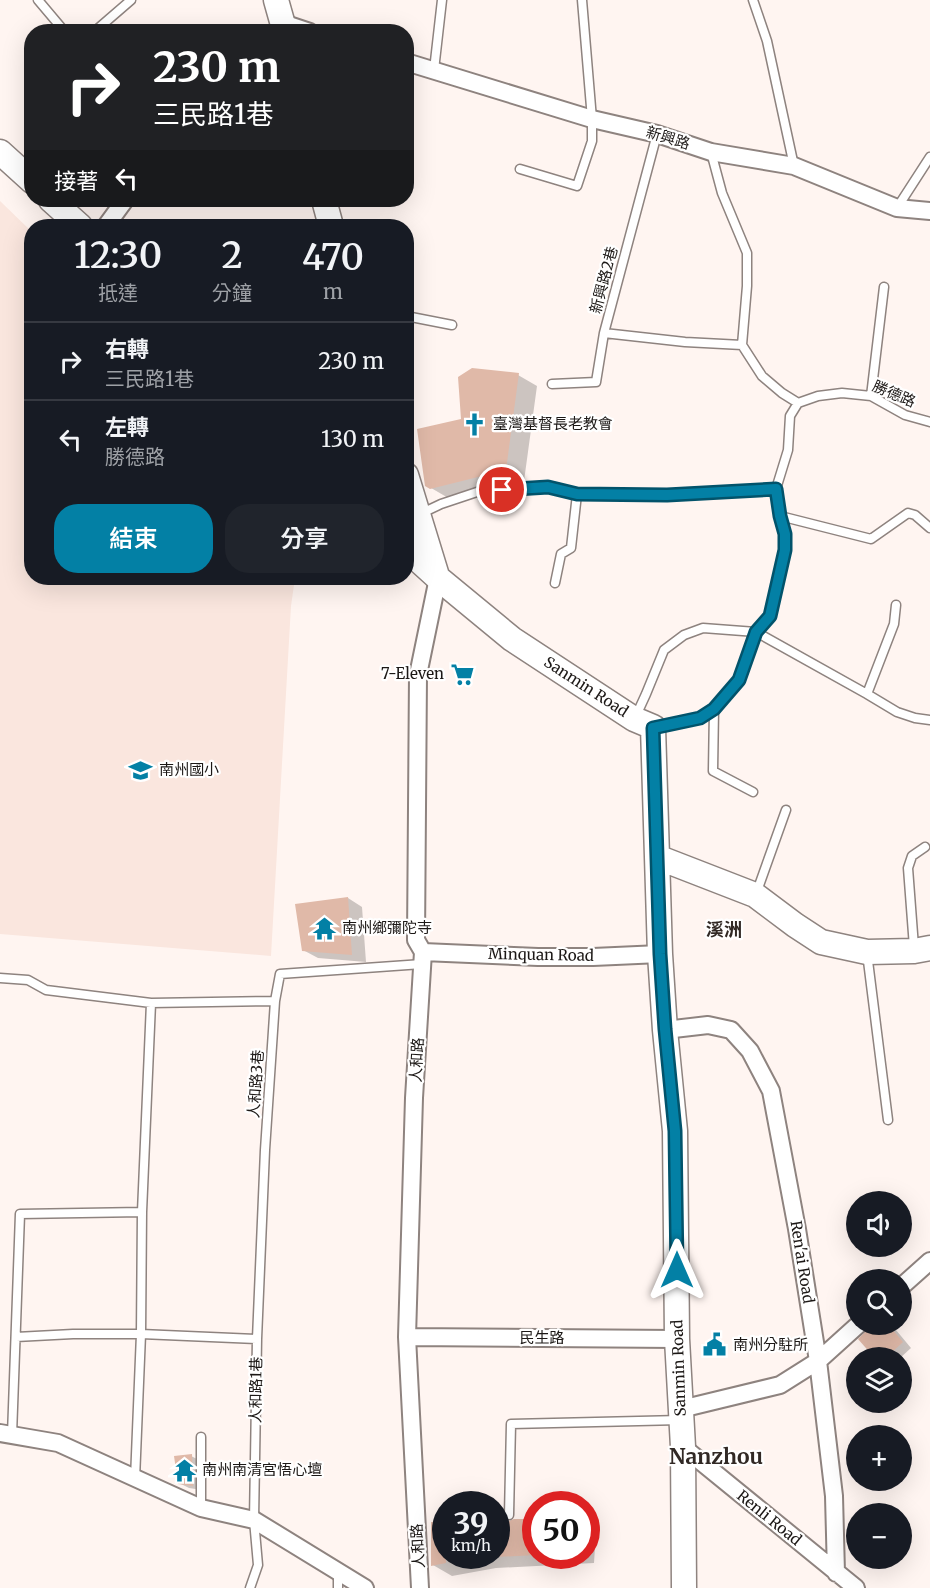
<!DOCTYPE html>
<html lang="zh-TW">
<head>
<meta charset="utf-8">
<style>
  :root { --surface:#171b24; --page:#20242c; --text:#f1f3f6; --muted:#9ea1a6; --line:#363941; --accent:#0380a5 }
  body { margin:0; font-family:Merriweather,"Noto Sans TC",serif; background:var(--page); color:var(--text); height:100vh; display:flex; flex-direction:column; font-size:22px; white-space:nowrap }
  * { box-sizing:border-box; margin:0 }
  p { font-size:20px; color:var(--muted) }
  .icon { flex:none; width:33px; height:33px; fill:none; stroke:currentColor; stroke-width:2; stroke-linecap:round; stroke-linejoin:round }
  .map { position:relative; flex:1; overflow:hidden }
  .details { position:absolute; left:24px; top:219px; width:390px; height:366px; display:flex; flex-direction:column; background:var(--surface); border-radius:24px; box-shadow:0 6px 24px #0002 }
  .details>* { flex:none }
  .hud { position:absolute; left:24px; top:24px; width:390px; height:183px; border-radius:24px; box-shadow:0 6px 24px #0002; background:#202124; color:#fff; overflow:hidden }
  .fabs { position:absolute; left:846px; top:1191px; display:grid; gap:12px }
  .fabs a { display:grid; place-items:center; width:66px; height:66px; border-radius:50%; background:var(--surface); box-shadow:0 6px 24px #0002; font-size:30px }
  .speed { position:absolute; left:432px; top:1491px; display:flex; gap:12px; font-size:30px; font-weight:700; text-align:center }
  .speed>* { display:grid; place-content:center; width:78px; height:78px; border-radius:50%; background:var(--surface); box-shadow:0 6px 24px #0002; line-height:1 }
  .speed small { font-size:15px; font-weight:400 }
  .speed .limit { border:9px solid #d22; background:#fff; color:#111 }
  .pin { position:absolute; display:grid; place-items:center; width:51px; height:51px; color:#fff; margin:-26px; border:3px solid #fff; border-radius:50%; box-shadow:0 2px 6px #0007 }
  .me { position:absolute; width:66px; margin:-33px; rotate:0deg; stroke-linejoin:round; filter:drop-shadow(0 0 4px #0008) }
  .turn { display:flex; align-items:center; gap:21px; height:126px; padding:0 30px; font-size:27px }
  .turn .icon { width:78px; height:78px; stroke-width:2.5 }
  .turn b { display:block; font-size:42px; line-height:51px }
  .then { display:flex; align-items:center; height:57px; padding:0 30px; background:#0003; gap:12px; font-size:22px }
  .eta { display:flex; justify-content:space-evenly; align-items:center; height:102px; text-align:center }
  .eta b { font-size:36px; font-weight:600; line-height:42px }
  .action { display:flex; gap:12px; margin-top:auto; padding:12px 30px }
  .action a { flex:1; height:69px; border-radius:24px; background:var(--accent); color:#fff; font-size:24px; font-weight:600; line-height:69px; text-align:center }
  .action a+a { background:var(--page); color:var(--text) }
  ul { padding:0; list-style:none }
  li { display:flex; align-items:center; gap:18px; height:78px; padding:0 30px; border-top:2px solid var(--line) }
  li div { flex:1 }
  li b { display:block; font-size:22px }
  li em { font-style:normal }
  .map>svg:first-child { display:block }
  .built { fill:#fae6de }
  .shadow { fill:#0003 }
  .building { fill:#e0b9a8 }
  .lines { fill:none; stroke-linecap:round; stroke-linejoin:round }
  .lane-casing { stroke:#8e837f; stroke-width:11 }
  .street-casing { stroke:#8e837f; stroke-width:20 }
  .secondary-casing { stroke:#8e837f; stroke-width:27 }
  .lane { stroke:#fff; stroke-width:8 }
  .street { stroke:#fff; stroke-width:16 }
  .secondary { stroke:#fff; stroke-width:24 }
  .route-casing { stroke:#02536b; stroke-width:15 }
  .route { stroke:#0380a5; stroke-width:10 }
  .labels { text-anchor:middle; stroke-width:4.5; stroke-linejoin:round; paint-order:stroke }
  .street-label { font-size:15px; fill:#1c1816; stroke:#fff }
  .poi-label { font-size:15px; fill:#1c1816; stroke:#fff; text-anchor:start }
  .quarter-label { font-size:18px; font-weight:bold; fill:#312925; stroke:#fff }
  .district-label { font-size:21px; font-weight:bold; fill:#312925; stroke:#fff }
</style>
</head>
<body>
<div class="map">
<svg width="930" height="1588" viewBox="0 0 930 1588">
  <rect width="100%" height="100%" fill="#fff5f1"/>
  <!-- built -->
  <path class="built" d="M0 201 31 231 32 578H295L291 606 271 956 0 934Z"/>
  <!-- shadow -->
  <path class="shadow" d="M518 375 537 386 524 481 450 499 426 485 463 421Z
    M348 898 362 907 366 962 318 958 303 950Z
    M872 1324H891L911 1348 900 1358H894L888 1354 884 1358H880L873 1354Z
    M191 1456 201 1461 202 1490 189 1488 179 1483Z
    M536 1520V1556H586V1526L596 1532 594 1563 496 1568 452 1576 433 1565 446 1556H496L510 1523Z"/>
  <!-- building -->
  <path class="building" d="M472 368 519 373 506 470 430 489 425 486 417 429 461 419 458 377Z
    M348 897 352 955 302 951 295 904Z
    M870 1324H888L903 1342 888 1356 881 1348 872 1355 858 1339 866 1331Z
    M192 1454 193 1486 178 1484 174 1456Z
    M505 1519 509 1521 514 1519H536V1555L496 1557V1520Z
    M446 1521V1563L431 1566V1522Z"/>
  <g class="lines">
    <defs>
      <path id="lane" d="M38 0 65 32
        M753 0 767 41 794 166
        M94 32 131 0
        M434 70 442 0
        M657 134 604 333 685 342 742 345
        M711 152 722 193 747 253V286L742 345 762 376 782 393 798 403
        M520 169 577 186 592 141V119L582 0
        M897 208 930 157
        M406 316 452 325
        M552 384 596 382 604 333
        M871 396 884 287
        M420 514 441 504 480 491 548 487 577 494 667 495 776 489 788 450 790 416 798 403 818 396 842 393 871 396 905 415 930 422
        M780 516 871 539 908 513 915 515 930 528
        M555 583 561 554 571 548 577 494
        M867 694 894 624 896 605
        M714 709 713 771 753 792
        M635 718 646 694 664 650 684 635 703 628 756 632 867 694 897 712 915 718 930 720
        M653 727 700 718 714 709 739 680 756 632 770 616 785 551V534L780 516 776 489
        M756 894 786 810
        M914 947 908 868 912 856 925 847
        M867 953 888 1120
        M0 978 28 980 46 990 151 1003 275 1001
        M16 1337 73 1334H141L257 1339
        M12 1435 20 1214 142 1212
        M135 1479 141 1334 142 1212 151 1003
        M201 1508V1437
        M509 1515 511 1424 681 1420
        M250 1588 258 1565 254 1520 257 1339 265 1150 275 1001 280 974 422 964
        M338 1588V1571"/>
      <path id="street" d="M278 28 283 23 310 32
        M406 62 592 119 657 134 711 152 794 166 897 208 930 211
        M106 226 125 200
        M423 952 538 957H593L660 954
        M665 1030 708 1025 731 1030 750 1051 771 1091 797 1229 818 1361 834 1496 836 1573
        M902 1286 930 1261
        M407 1337 677 1339
        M681 1409 780 1385 818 1361 859 1324
        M0 1433 58 1443 201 1508 254 1520 365 1588
        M683 1447 856 1588
        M420 1588 407 1337 414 1098 423 952 416 940 418 675 438 578"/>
      <path id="secondary" d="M276 0 285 32
        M0 152 32 181
        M51 200 80 226
        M324 200 331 226
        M406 475 437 576
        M406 549 438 578 512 639 634 719 653 727 660 954 665 1030 675 1131 677 1339 683 1447 684 1588
        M657 857 755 895 795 925 821 942 867 952 914 951 930 948"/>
    </defs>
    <!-- lane casing -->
    <use href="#lane" class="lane-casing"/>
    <!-- street casing -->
    <use href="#street" class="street-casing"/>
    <!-- secondary casing -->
    <use href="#secondary" class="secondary-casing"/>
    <!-- lane -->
    <use href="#lane" class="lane"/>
    <!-- street -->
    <use href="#street" class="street"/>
    <!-- secondary -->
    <use href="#secondary" class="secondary"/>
  </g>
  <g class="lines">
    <defs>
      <path id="route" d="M502 490 548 487 577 494 667 495 776 489 780 516 785 534V550L770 616 756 632 739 680 714 709 700 718 653 728 660 954 665 1029 675 1131 677 1270"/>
    </defs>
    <!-- route casing -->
    <use href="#route" class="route-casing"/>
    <!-- route -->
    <use href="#route" class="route"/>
  </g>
  <!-- icons -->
  <defs>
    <symbol id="church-bare" viewBox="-9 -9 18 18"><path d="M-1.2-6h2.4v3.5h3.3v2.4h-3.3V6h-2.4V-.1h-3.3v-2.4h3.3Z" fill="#0380a5" stroke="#fff" stroke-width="2.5" paint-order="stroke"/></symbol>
    <symbol id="supermarket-bare" viewBox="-9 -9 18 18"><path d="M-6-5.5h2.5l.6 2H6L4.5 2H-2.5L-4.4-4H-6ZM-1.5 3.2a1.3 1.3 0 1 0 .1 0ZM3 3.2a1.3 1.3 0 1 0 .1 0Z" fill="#0380a5" stroke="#fff" stroke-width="2.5" paint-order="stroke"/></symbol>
    <symbol id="school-bare" viewBox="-9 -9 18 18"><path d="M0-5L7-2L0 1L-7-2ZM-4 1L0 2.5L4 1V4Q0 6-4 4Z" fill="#0380a5" stroke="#fff" stroke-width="2.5" paint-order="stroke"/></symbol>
    <symbol id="temple-bare" viewBox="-9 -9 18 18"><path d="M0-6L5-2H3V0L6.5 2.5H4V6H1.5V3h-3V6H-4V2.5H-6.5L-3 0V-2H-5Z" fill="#0380a5" stroke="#fff" stroke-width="2.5" paint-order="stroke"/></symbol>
    <symbol id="civic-bare" viewBox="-9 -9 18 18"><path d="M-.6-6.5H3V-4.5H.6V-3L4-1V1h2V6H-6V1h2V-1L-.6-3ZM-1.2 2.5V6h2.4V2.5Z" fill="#0380a5" stroke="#fff" stroke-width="2.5" paint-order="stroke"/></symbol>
  </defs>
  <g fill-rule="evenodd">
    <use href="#church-bare" x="458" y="408" width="33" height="33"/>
    <use href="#supermarket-bare" x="446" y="658" width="33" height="33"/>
    <use href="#school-bare" x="124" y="754" width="33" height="33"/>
    <use href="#temple-bare" x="308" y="912" width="33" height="33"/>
    <use href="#civic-bare" x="698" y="1328" width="33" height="33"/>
    <use href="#temple-bare" x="168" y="1454" width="33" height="33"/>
  </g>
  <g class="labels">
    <!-- street labels -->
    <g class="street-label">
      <text transform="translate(668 138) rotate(17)" y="5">新興路</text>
      <text transform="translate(604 280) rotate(-75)" y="5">新興路2巷</text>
      <text transform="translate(894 394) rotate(23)" y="5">勝德路</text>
      <text transform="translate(586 687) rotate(33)" y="5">Sanmin Road</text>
      <text transform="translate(541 955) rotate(1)" y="5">Minquan Road</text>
      <text transform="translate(417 1060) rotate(-87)" y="5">人和路</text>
      <text transform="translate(256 1084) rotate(-86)" y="5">人和路3巷</text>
      <text transform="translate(802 1262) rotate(81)" y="5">Ren'ai Road</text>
      <text x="542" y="1343">民生路</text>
      <text transform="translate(679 1368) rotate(-92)" y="5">Sanmin Road</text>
      <text transform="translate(256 1390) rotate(-89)" y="5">人和路1巷</text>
      <text transform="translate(769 1518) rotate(39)" y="5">Renli Road</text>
      <text transform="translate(418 1546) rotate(-93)" y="5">人和路</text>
    </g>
    <!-- poi labels -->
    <g class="poi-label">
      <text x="493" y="429">臺灣基督長老教會</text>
      <text x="444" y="679" text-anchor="end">7-Eleven</text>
      <text x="159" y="775">南州國小</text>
      <text x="342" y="933">南州鄉彌陀寺</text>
      <text x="733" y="1350">南州分駐所</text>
      <text x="202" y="1475">南州南清宮悟心壇</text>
    </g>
    <!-- quarter labels -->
    <g class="quarter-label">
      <text x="724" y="936">溪洲</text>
    </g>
    <!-- district labels -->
    <g class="district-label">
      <text x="716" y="1464">Nanzhou</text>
    </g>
  </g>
</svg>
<div class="fabs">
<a><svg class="icon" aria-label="sound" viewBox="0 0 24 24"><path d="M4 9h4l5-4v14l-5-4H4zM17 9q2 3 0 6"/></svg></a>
<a><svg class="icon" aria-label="search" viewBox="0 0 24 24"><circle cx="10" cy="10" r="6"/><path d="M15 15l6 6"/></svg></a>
<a><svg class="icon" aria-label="layers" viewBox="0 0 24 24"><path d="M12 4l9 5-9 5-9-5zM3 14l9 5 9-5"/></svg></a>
<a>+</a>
<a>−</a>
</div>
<div class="speed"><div>39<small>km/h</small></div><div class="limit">50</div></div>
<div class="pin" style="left:502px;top:490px;background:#d93025"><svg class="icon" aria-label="arrive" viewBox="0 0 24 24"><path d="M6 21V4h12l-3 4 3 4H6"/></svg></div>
<svg class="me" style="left:677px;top:1270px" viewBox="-20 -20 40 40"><path d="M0-17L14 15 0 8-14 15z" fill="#0380a5" stroke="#fff" stroke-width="4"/></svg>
<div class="hud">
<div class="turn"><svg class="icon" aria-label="right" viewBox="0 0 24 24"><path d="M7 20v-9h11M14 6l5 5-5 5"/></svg><div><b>230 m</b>三民路1巷</div></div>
<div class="then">接著<svg class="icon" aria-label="left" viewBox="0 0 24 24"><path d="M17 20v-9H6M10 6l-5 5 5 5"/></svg></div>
</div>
<section class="details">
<div class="eta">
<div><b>12:30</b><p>抵達</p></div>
<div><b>2</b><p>分鐘</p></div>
<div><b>470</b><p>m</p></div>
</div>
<ul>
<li><svg class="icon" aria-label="right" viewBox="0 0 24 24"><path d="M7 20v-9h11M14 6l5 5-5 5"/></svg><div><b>右轉</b><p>三民路1巷</p></div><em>230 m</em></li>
<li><svg class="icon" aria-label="left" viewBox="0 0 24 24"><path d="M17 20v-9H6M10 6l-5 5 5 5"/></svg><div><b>左轉</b><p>勝德路</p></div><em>130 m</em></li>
</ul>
<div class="action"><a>結束</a><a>分享</a></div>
</section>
</div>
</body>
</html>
